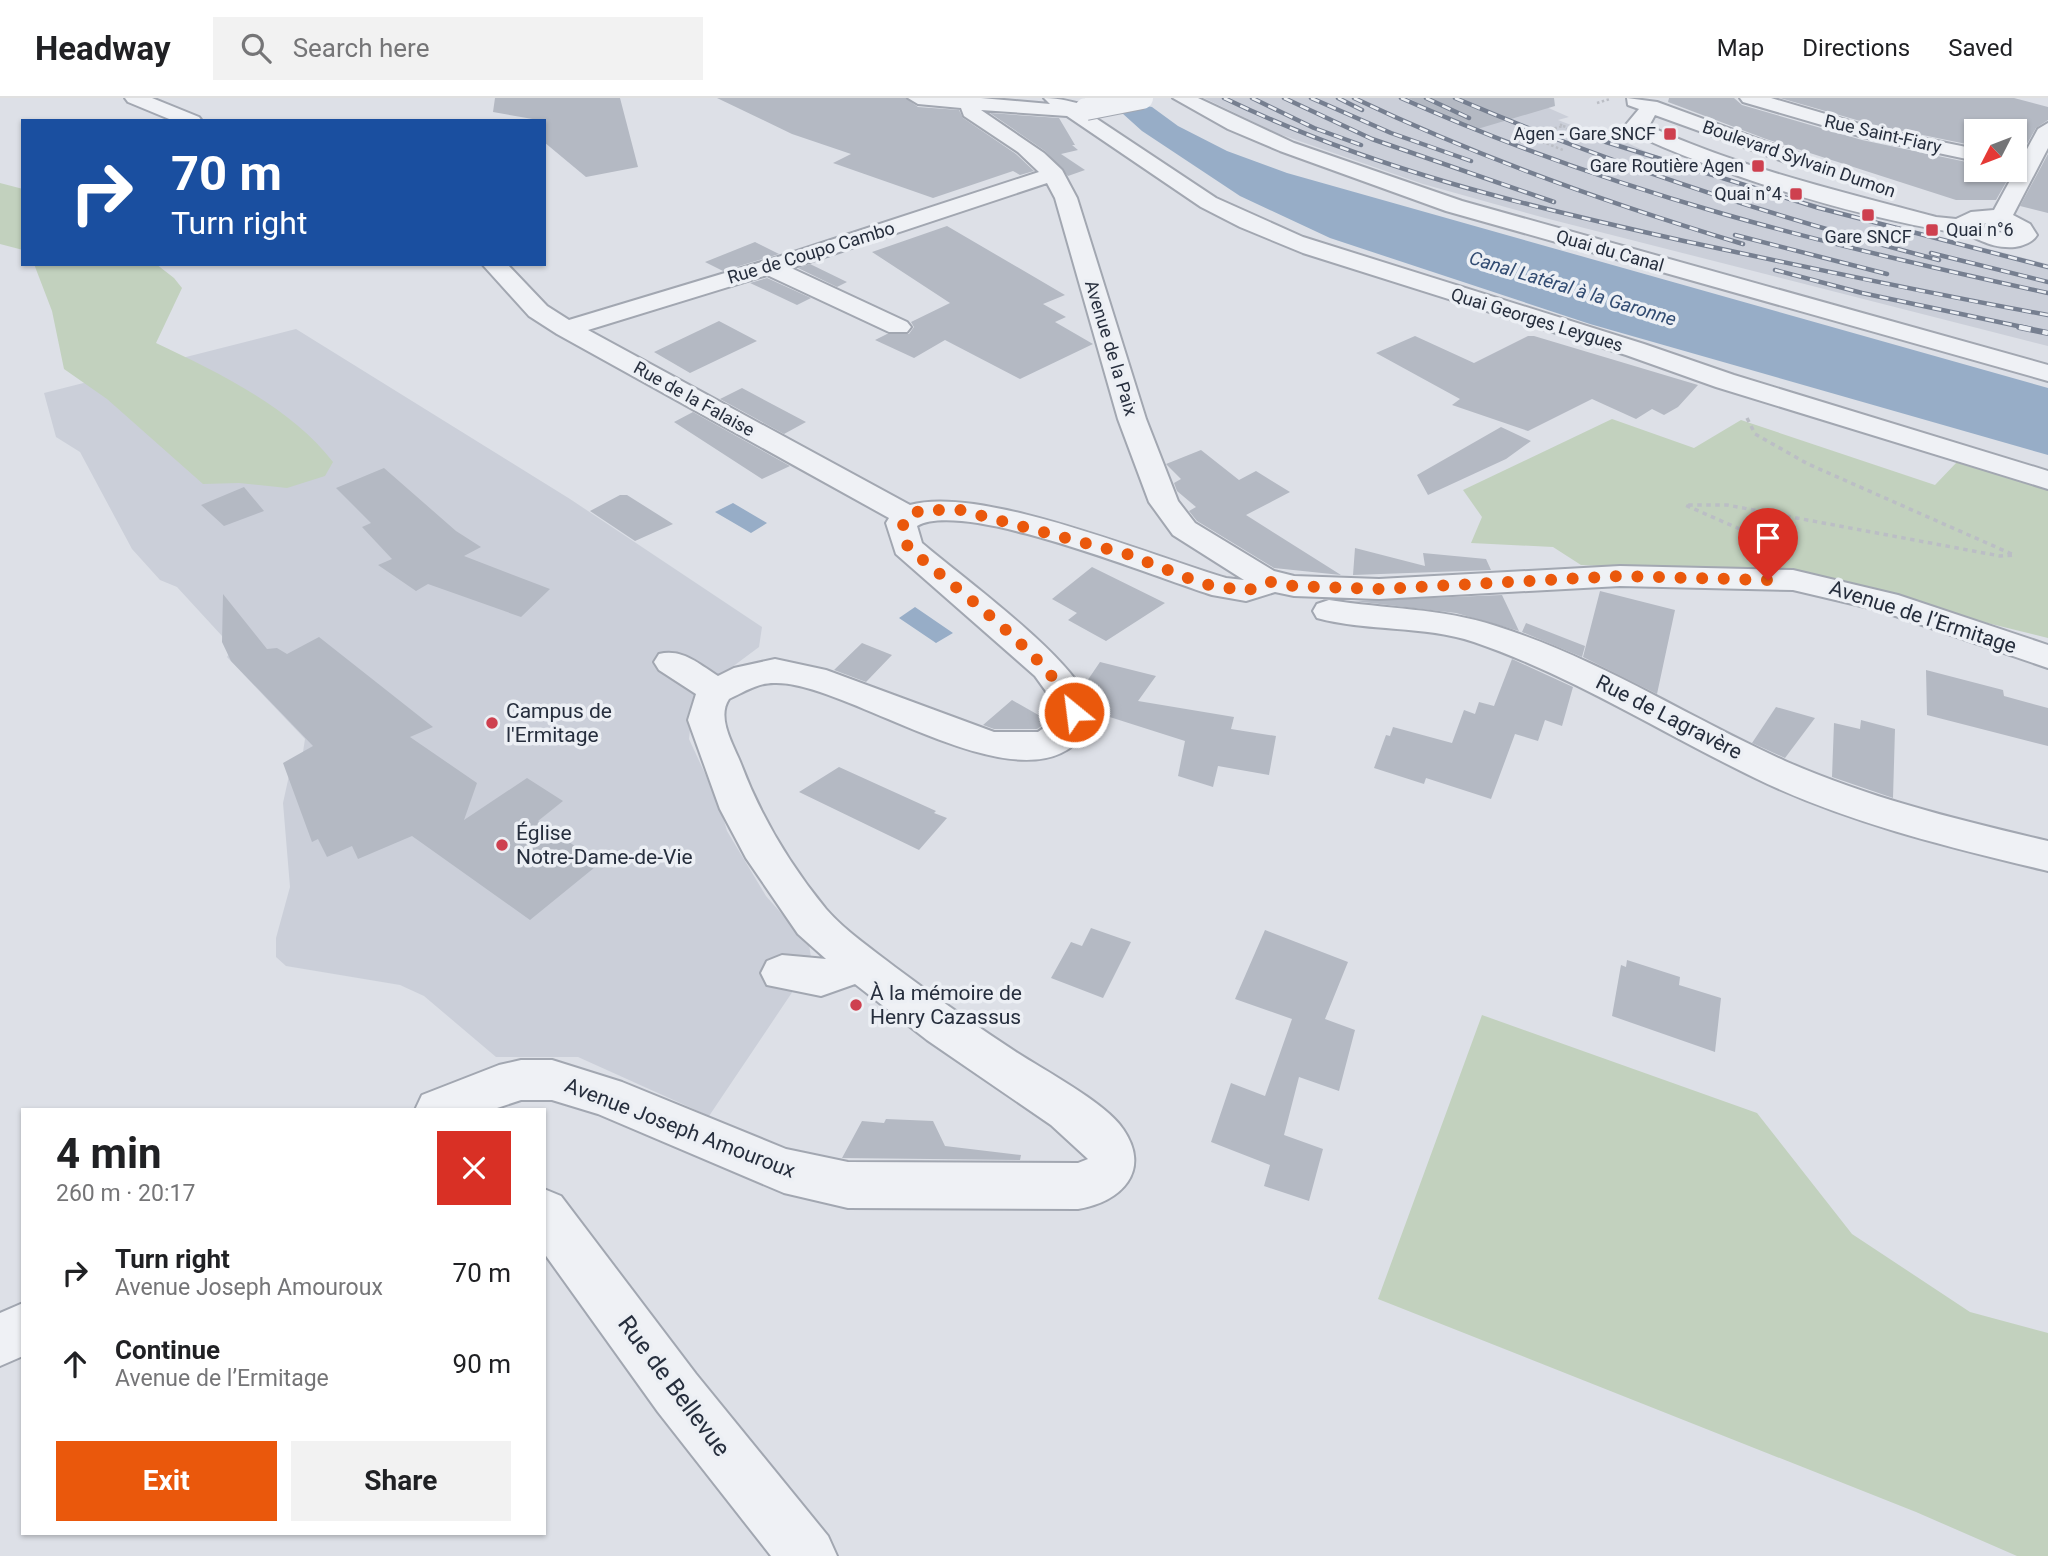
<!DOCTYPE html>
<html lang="en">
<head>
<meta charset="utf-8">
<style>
  :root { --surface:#fff; --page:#f2f2f2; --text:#202124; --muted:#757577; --line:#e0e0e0; --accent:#ea580c }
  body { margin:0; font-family:Roboto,sans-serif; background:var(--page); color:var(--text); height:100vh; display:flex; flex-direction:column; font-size:26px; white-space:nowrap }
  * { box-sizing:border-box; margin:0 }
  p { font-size:23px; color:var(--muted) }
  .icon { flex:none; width:38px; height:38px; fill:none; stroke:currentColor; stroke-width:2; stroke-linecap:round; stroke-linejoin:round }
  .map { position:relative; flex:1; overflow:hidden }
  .drawer { position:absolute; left:21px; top:1010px; width:525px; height:427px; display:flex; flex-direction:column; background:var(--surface); border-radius:0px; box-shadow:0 2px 5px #0004 }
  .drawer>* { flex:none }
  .guide { position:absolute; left:21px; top:21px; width:525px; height:147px; border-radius:0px; box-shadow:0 2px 5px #0004; background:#1a4fa0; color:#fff; overflow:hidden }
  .needle { width:46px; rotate:228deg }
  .controls { position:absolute; left:1964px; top:21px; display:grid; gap:14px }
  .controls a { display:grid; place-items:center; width:63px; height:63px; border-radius:0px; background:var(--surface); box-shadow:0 2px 5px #0004; font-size:35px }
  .pin { position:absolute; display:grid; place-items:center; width:60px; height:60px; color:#fff; margin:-72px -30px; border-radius:50% 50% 50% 0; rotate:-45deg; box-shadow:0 0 7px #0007 }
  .pin .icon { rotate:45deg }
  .me { position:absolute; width:77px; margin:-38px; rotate:331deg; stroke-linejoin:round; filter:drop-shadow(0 0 5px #0008) }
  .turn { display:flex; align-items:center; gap:24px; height:147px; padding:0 35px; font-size:32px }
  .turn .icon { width:91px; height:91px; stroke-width:2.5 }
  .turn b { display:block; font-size:49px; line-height:60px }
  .round { display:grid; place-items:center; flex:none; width:74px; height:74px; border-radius:0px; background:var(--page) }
  .summary { display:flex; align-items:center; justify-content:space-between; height:119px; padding:0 35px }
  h1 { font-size:42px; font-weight:700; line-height:52px }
  .action { display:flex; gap:14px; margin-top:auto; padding:14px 35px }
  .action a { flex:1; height:80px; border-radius:0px; background:var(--accent); color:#fff; font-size:28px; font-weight:700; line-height:80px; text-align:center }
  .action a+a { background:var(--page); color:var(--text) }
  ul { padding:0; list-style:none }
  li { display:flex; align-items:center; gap:21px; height:91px; padding:0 35px }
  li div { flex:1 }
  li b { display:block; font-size:26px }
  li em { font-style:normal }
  header { display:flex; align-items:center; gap:42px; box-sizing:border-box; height:98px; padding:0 35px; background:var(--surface); border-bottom:2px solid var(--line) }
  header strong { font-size:33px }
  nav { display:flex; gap:38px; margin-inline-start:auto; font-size:24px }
  .search { width:490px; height:63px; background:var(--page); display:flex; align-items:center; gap:18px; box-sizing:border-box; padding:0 24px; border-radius:0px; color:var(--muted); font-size:26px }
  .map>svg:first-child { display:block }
  .built { fill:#cbcfd9 }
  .green { fill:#c2d1be }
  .water { fill:#97adc7 }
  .building { fill:#b4b9c3 }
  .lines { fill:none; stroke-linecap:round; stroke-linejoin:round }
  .minor-casing { stroke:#a2a7b1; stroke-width:4 }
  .path-far1 { stroke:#bbbec5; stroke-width:2.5; stroke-dasharray:2.5 2.5; stroke-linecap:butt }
  .path { stroke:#bbbec5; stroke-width:3.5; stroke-dasharray:4.5 4.5; stroke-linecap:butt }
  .minor { fill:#eff1f5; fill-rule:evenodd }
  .rail-far1-casing { stroke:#767f90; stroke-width:4.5 }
  .rail-casing { stroke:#767f90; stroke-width:6 }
  .rail-far1 { stroke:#eceff4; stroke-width:2.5; stroke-dasharray:9; stroke-linecap:butt }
  .rail { stroke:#eceff4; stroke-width:4.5; stroke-dasharray:12; stroke-linecap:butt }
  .minor-bridge-casing { stroke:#a2a7b1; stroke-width:24; stroke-linecap:butt }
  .path-bridge { stroke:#bbbec5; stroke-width:2.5; stroke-dasharray:2.5 2.5; stroke-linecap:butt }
  .minor-bridge { stroke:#eff1f5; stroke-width:22 }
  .route { stroke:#ea580c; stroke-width:12; stroke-dasharray:0 21.6 }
  .poi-dot { fill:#ce404f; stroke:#eceff4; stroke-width:2.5 }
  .labels { text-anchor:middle; stroke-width:7; stroke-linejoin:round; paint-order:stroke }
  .far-poi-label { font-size:18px; fill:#262e3d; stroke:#eceff4; text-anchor:end }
  .far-street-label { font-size:18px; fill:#262e3d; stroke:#eceff4 }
  .far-water-label { font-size:19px; font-style:italic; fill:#314b71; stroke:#eceff4 }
  .street-label { font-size:21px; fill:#262e3d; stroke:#eceff4 }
  .poi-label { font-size:21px; fill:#262e3d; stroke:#eceff4; text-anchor:start }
  .near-street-label { font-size:24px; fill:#262e3d; stroke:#eceff4 }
</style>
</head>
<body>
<header>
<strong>Headway</strong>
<div class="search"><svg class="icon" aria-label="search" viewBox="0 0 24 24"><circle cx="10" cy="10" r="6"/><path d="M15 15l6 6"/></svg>Search here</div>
<nav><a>Map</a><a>Directions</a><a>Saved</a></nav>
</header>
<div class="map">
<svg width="2048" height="1458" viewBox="0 0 2048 1458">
  <rect width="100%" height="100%" fill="#dde0e7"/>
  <!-- built -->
  <path class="built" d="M1204 0H1526L1569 19 1558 22 1602 39 1609 37 1652 56 1724 79 1859 118 2048 166V248L1545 120 1423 86 1279 36Z
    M296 231 570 401 762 529 759 549 712 584 692 614 689 641 720 708 727 733 766 798 809 847 811 859 786 861 780 881 793 893 709 1018 578 959H496L424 898 400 887 286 868 276 859V840L290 789 283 705 290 673 303 654 305 641 227 559 230 555 222 538 177 489 160 482 132 451 80 354 56 339 44 295Z"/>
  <!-- green -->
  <path class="green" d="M0 85 23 91V152L0 146Z
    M34 166H156L174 180 182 190 156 245C217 274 291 309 333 364L325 378 287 390 239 385 203 386 107 301 64 271 52 213Z
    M1612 321 1694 350 1741 322 1935 387 1957 364 2048 391V540L1792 477 1581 467 1553 449 1471 445 1482 419 1463 392Z
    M1482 917 1757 1015 1852 1136 1970 1214 2048 1235V1458H2017L1916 1414 1378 1201Z"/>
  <!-- water -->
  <path class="water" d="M1142 7 1152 9 1178 28 1227 53 1287 75 2048 290V357L1590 226 1330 140 1240 98 1142 33 1122 15Z
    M733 405 767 425 751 435 715 414Z
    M915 509 953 535 936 545 899 520Z"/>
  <!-- building -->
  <path class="building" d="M495 0H620L638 69 586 79 544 44V23L493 14Z
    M717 0H906L918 9 959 12 963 20 1016 56 1034 73 1020 77 1013 73 933 100 833 65 851 56 792 36Z
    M1408 0H1554L1555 8 1474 32Z
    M1669 0H1734L1742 7 1862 42 1976 66V72H2013L1996 102H1956L1766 41 1668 4Z
    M1780 0H2014L2048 9V22L2036 30 2014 69V33H1976V48L1874 27Z
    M990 15 1059 20 1075 47H1072L1078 52 1061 56 1085 72 1068 78 1045 53Z
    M2048 56V115L2020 108Z
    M947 128 1065 197 1043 206 1066 219 1055 224 1093 246 1020 281 945 242 914 260 875 242 887 236H909L914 229 911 224 950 205 872 154Z
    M755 144 779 156 723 173 705 164Z
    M810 166 847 184 837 189 798 170Z
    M767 180 811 200 797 207 750 185Z
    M719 223 757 243 690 275 654 254Z
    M1415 238 1474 265 1528 238H1534L1698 287 1678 309 1664 317 1652 311 1636 321 1592 301 1528 333 1452 307 1460 301 1376 255Z
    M742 290 806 324 784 336 720 301Z
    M693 314 790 368 762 381 674 324Z
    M1501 329 1531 343 1506 361 1428 397 1417 377Z
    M1201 352 1239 382 1256 373 1290 394 1246 417 1341 477 1274 470 1197 423 1189 413 1196 409 1177 393 1174 385 1181 381 1166 366Z
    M384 370 456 433 481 449 464 458 550 491 521 519 428 486 416 493 378 467 392 461 362 429 371 425 336 390Z
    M244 389 264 413 224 428 201 407Z
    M620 397H627L673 426 635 443 590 413Z
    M1355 450 1425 468 1423 455 1486 461 1491 472 1353 477Z
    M1092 469 1165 505 1106 543 1068 522 1077 515 1052 501Z
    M1600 493 1675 512 1657 596 1583 559Z
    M223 496 267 551 277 550 287 556 319 539 433 629 410 639 477 685 464 722 527 680 563 703 538 723 600 765 530 822 412 738 358 761 352 748 327 759 318 741 312 744 283 665 313 648 231 563 222 544Z
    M1502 497 1519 533 1456 515 1354 503Z
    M1526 525 1585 548 1582 559 1522 534Z
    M862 545 892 557 866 584 834 572Z
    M1512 561 1573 589 1562 628 1545 622 1538 643 1515 636 1491 701 1426 680 1424 686 1374 670 1386 637 1390 638 1393 629 1452 645 1464 612 1475 616 1479 604 1494 608Z
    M1100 564 1156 578 1138 603 1234 619 1231 631 1276 638 1269 677 1218 668 1213 689 1178 678 1185 643 1094 614 1083 589Z
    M1926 572 2003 592 2004 598 2048 610V648L1927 617Z
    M1012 602 1049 623 1037 631H994L983 627Z
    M1776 609 1815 620 1785 660 1752 645Z
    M1861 622 1895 631 1893 700 1832 679 1834 625 1860 631Z
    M839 669 936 713 934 715 947 720 919 752 799 694Z
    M1091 830 1131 844 1103 900 1051 880 1071 844 1082 848Z
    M1265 832 1348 864 1325 921 1355 932 1339 993 1299 979 1284 1037 1323 1051 1309 1103 1264 1088 1270 1067 1211 1044 1231 985 1265 998 1292 921 1235 901Z
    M1627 862 1680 879 1679 887 1721 900 1715 954 1612 918 1621 867 1626 869Z
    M886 1021 933 1023 945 1048 1021 1057 1020 1062 842 1060 862 1023 884 1025Z"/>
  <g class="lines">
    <defs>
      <path id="minor" d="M125 0H152L199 19 202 23H174L128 4Z
        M908 0H981L1050 6 1044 0C1061 0 1072 4 1088 8L1091 12 1088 15 1216 100 1303 139 1644 246 1734 277 2048 373V391L1716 289 1626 257 1303 155 1240 129 1201 109 1067 18 981 12 1044 55 1062 72 1077 100 1146 321 1178 403 1195 425 1274 473 1294 478 1379 481 1620 468 1793 472 1898 497 2048 547V570L1878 512 1793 492 1620 488 1379 501 1294 498 1275 494 1246 503 1212 497C1154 479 966 401 917 428L922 445C963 480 1068 556 1088 602 1093 615 1092 625 1084 636 1025 717 847 582 774 585 757 585 744 594 729 601 716 620 734 648 741 666 761 719 790 767 826 811 845 833 872 851 895 869 935 899 975 927 1016 954 1044 972 1106 1005 1123 1031 1152 1073 1121 1104 1078 1111L848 1110 784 1095 598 1016 552 1002H521L491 1012H415L422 997 499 967 521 962H552L622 984 786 1051 848 1064 1078 1065 1088 1061 1051 1027 927 942 855 886 821 898 767 887 761 875 767 863 782 857 826 861 798 836 746 760 720 711 688 622 696 596 659 572 654 564 659 556C682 550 699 566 718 578L734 570 775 561 826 572 994 634H1038L1055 622 1053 603 1035 578 896 456 886 425 889 420 557 236 529 218 482 166H507L547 208 569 222 791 155 1039 74 1018 54 964 18 961 10 918 6ZM1047 85 1055 100 1118 321 1149 404 1173 437 1244 482 1226 480C1151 458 982 387 910 407L588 232 767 177 889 234H907L911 229 907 224 791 170Z
        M1173 0H1198L1294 45 1462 103 2048 267V283L1446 113 1280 53 1228 31Z
        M1627 0 1657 4 1799 56 1802 60 1792 66 1785 64 1655 17 1649 28C1740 70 1839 93 1936 119L1956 121 1971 114 1994 112 2038 31 2048 25V50L2013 117 2030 126 2037 137C2033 144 2023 148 2015 149 1988 151 1978 138 1958 135 1848 117 1728 80 1627 33L1624 29 1639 11 1628 7ZM1989 125 2012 135 1993 134 1978 126Z
        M1740 0H1771L1873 30 1976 51V63L1863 39 1743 4Z
        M1329 502C1385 511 1442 510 1496 528 1598 560 1688 619 1785 663 1869 700 1958 722 2048 743V773C1949 749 1848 725 1755 680 1662 635 1573 578 1474 544 1424 527 1369 534 1317 520L1313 513 1317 506Z
        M544 1091 561 1098 696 1276 828 1438 837 1458H771L658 1314 544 1155Z
        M23 1205V1258L0 1268V1215Z"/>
    </defs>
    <!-- minor casing -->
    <use href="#minor" class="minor-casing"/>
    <!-- path-far1 -->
    <path class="path-far1" d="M1597 5 1610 1
      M1563 28 1584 35 1566 31
      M1528 38 1563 52"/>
    <!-- path -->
    <path class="path" d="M1747 320 1755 336 1808 366 2014 457 2000 458 1727 407H1685L1783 450"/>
    <!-- minor -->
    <use href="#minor" class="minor"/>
    <defs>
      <path id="rail-far1" d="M1224 0C1371 71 1526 108 1684 143 1805 169 1926 195 2048 217
        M1252 0 1314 30 1361 47
        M1284 0 1372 41 1554 104
        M1311 0 1391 35 1471 63
        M1338 0 1362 12
        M1354 0C1480 60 1610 106 1743 146
        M1401 0C1614 95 1821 146 2048 195
        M1426 0 1469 20
        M1455 0C1612 67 1774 119 1939 162
        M1593 40 1819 110 2048 169
        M1735 137 1887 176
        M1931 155 2048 184
        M1775 172 1862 195 2027 230"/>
      <path id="rail" d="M2019 229 2048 235"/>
    </defs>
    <!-- rail-far1 casing -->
    <use href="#rail-far1" class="rail-far1-casing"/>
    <!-- rail casing -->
    <use href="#rail" class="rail-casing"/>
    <!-- rail-far1 -->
    <use href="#rail-far1" class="rail-far1"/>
    <!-- rail -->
    <use href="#rail" class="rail"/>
    <defs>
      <path id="minor-bridge" d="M1086 11 1142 0"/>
    </defs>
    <!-- minor-bridge casing -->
    <use href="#minor-bridge" class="minor-bridge-casing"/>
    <!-- path-bridge -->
    <path class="path-bridge" d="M1521 35 1528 38 1563 28 1558 25"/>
    <!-- minor-bridge -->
    <use href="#minor-bridge" class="minor-bridge"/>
  </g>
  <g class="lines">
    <!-- route -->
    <path class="route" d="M1074 614C1060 567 948 485 908 449L902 435 904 421 921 412H960L1127 456 1203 486 1246 493 1271 484 1294 488 1380 491 1620 478 1768 482"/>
  </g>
  <!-- markers -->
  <g class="poi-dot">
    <rect x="1663" y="29" width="14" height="14" rx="3.5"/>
    <rect x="1751" y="61" width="14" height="14" rx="3.5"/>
    <rect x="1789" y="89" width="14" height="14" rx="3.5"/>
    <rect x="1861" y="110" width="14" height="14" rx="3.5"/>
    <rect x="1925" y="125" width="14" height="14" rx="3.5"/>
    <circle cx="492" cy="625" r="7"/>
    <circle cx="502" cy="747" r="7"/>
    <circle cx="856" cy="907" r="7"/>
  </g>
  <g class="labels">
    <!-- far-poi labels -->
    <g class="far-poi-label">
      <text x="1656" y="42">Agen - Gare SNCF</text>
      <text x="1744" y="74">Gare Routière Agen</text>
      <text x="1782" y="102">Quai n°4</text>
      <text x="1946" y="138" text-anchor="start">Quai n°6</text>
      <text x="1868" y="145" text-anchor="middle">Gare SNCF</text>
    </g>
    <!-- far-street labels -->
    <g class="far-street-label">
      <text transform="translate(1883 36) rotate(13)" y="6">Rue Saint-Fiary</text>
      <text transform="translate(1799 61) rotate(19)" y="6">Boulevard Sylvain Dumon</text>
      <text transform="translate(1610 153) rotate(16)" y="6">Quai du Canal</text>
      <text transform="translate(811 155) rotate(-17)" y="6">Rue de Coupo Cambo</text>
      <text transform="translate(1537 222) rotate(17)" y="6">Quai Georges Leygues</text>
      <text transform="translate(1111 250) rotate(73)" y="6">Avenue de la Paix</text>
      <text transform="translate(694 301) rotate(29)" y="6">Rue de la Falaise</text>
    </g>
    <!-- far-water labels -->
    <g class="far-water-label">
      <text transform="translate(1573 190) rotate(17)" y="7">Canal Latéral à la Garonne</text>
    </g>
    <!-- street labels -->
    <g class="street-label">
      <text transform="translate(1923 519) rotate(18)" y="7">Avenue de l’Ermitage</text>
      <text transform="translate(1669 619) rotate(27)" y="7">Rue de Lagravère</text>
      <text transform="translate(680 1030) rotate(21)" y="7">Avenue Joseph Amouroux</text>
    </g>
    <!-- poi labels -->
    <g class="poi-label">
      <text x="506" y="620">Campus de<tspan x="506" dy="24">l'Ermitage</tspan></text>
      <text x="516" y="742">Église<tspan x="516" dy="24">Notre-Dame-de-Vie</tspan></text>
      <text x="870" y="902">À la mémoire de<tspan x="870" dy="24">Henry Cazassus</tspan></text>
    </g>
    <!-- near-street labels -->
    <g class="near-street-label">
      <text transform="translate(674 1288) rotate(53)" y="8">Rue de Bellevue</text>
    </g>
  </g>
</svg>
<div class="controls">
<a><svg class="needle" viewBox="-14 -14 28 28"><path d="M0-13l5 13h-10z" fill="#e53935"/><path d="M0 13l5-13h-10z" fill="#757577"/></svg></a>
</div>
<div class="pin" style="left:1768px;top:482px;background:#d93025"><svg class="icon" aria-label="arrive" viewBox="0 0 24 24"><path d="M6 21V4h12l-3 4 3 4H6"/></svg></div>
<svg class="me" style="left:1074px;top:614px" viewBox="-20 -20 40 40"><circle r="17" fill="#ea580c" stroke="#fff" stroke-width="3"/><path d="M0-11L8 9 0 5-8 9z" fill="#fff"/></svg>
<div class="guide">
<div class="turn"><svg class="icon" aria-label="right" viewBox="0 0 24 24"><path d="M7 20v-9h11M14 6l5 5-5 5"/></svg><div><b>70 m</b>Turn right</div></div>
</div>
<section class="drawer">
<div class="summary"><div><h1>4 min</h1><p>260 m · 20:17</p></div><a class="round" style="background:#d93025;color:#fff"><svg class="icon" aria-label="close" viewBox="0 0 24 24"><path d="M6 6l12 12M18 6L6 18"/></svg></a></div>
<ul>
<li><svg class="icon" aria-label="right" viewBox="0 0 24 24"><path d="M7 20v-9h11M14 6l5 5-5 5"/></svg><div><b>Turn right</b><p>Avenue Joseph Amouroux</p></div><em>70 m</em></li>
<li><svg class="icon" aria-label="ahead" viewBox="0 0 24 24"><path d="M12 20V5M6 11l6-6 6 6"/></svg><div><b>Continue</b><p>Avenue de l’Ermitage</p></div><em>90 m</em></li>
</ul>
<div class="action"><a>Exit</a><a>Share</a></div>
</section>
</div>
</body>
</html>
